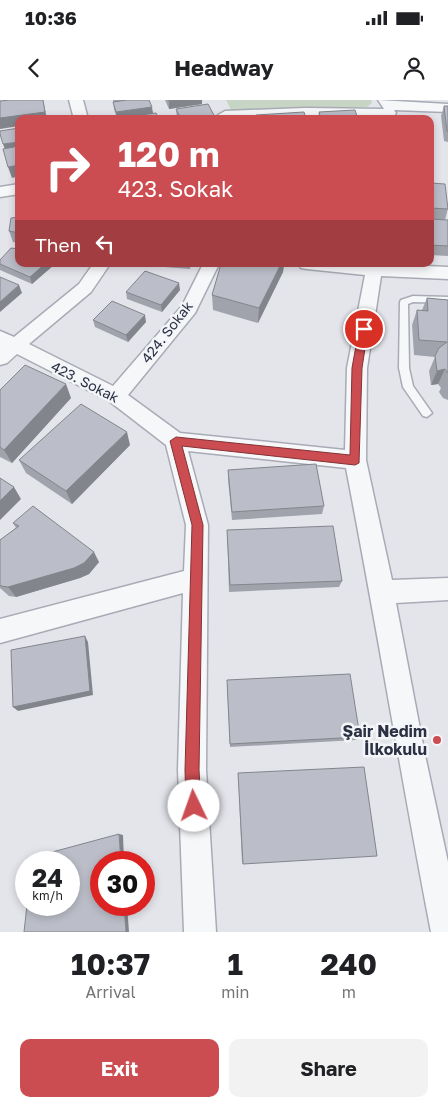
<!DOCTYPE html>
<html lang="en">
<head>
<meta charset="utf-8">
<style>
  :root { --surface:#fff; --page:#f2f2f2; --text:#202124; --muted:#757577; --accent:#cb4d52 }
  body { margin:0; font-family:"Golos Text",sans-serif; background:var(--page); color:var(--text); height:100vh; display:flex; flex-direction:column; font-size:19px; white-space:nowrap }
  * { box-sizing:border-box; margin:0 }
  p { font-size:16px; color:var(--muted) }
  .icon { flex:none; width:28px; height:28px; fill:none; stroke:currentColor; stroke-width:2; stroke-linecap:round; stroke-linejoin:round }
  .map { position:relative; height:832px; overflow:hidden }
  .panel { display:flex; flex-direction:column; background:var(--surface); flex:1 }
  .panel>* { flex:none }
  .hud { position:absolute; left:15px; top:15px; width:419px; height:152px; border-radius:10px; box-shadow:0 2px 8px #0003; background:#cb4d52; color:#fff; overflow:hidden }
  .speed { position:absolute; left:15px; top:751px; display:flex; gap:10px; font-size:25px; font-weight:700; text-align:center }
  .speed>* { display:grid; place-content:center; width:65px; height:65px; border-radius:50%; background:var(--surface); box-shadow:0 2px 8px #0003; line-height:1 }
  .speed small { font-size:12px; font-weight:400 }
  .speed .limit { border:8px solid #d22; background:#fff; color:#111 }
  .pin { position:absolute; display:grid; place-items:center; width:42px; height:42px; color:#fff; margin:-21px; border:2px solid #fff; border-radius:50%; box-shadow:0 1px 5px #0007 }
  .me { position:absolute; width:55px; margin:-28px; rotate:357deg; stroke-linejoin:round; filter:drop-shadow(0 0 4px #0008) }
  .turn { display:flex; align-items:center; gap:18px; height:105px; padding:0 20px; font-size:22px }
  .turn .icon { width:65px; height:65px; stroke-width:2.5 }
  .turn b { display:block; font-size:35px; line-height:42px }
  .then { display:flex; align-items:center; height:48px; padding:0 20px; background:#0003; gap:10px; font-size:19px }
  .eta { display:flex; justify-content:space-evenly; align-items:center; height:85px; text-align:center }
  .eta b { font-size:30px; font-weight:700; line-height:35px }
  .action { display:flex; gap:10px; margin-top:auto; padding:10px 20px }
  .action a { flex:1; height:58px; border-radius:10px; background:var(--accent); color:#fff; font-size:20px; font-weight:700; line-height:58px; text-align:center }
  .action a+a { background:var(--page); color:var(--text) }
  .status { display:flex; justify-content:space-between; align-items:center; height:35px; padding:0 25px; background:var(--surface); direction:ltr }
  .status svg { height:14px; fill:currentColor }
  header { display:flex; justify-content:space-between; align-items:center; height:65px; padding:0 20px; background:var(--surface); font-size:22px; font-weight:700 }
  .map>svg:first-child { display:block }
  .green { fill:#c7d5c5 }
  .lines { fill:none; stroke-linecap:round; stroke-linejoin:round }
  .service-casing { stroke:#a8abb5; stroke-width:3 }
  .minor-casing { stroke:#a8abb5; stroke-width:3 }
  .service { fill:#f6f7f9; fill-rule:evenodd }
  .minor { fill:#f6f7f9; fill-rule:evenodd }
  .wall { fill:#a1a3ac }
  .shaded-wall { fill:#83858c }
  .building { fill:#bbbec8; stroke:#83858c }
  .route { fill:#cb4d52; stroke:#843235 }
  .poi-dot { fill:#cb4d52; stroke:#f3f5f8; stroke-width:2 }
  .labels { text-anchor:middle; stroke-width:5; stroke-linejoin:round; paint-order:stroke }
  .street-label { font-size:14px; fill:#2b3143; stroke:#f3f5f8 }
  .near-poi-label { font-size:16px; font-weight:bold; fill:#2b3143; stroke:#f3f5f8; text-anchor:end }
</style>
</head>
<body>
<div class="status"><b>10:36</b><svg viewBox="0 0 49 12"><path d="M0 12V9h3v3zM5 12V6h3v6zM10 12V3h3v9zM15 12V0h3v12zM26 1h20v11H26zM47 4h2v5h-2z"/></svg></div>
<header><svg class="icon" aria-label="back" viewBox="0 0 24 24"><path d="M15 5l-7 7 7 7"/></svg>Headway<svg class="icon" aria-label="person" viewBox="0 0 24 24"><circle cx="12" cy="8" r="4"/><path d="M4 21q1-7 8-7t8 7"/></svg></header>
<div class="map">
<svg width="448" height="832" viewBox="0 0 448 832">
  <rect width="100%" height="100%" fill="#e3e5eb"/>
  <!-- green -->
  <path class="green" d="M226 0H371L372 3 367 7 239 10H231Z"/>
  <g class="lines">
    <defs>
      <path id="service" d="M413 196 448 197V203L413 202 408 204 409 268 413 286 432 313 427 317 423 316 403 287 399 268 400 202 401 200Z"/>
      <path id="minor" d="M69 0H83L88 19H74Z
        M378 0 448 4V12L394 10 396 13 394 16 389 17 305 16 224 19 218 15 225 11 305 8 384 9Z
        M19 84V94L0 97V87Z
        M93 164H110L91 192 29 244 113 286 182 206 203 164H219L195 213 128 295 180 333 345 350 347 268 365 175 307 169 301 168 299 164H383L448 167V179L381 176 367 268 366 360 392 480 448 478V500L396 503 425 655 448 762V832H431C401 677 376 522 346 368L188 351 208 425 206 670 216 832H184L178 670 183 493 0 543V519L184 471 186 425 166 345 109 301 17 254 7 263 0 265V231L14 237 79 184Z"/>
    </defs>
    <!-- service casing -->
    <use href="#service" class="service-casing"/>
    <!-- minor casing -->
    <use href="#minor" class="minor-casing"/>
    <!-- service -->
    <use href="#service" class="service"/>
    <!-- minor -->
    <use href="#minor" class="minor"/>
  </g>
  <!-- wall -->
  <path class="wall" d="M113 0H149L153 13 159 19H117L114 9Z
    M165 0H202V4L169 9Z
    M444 6H448V42L444 41 441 16Z
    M176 9 216 19H177Z
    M319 12 358 19H318Z
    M430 83 448 108 445 120H448V156L430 155Z
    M19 117V143L13 142 9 131Z
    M0 160 19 164H55L32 184 0 170Z
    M150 164H191L190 169 151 166Z
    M221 164H284L283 172 258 223 213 210 212 195Z
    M180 190 162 212 127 199 126 192Z
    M427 198 448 200V300L443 298 439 292 441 288 438 284 431 285 429 271 435 257 414 255 412 225 417 210H422Z
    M93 220 146 222 128 242 95 227Z
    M0 290 71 298 12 363 0 357Z
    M130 345 72 404 26 373 19 360Z
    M228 370 324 406 322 414 232 420 228 379Z
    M13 423 99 462 89 474 80 478 16 497 9 496 0 488V440L16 428Z
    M227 430 342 481 339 487 229 492Z
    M227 584 360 637 356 640 230 647Z
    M238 673 243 764 242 763Z"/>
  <!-- shaded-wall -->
  <path class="shaded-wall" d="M43 0 47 19H19V26L0 29V18Z
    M180 0H202V4L169 9V1Z
    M152 7 153 14 117 19 116 12Z
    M19 42V49L6 52 3 44Z
    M19 65V76L12 78 8 67Z
    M45 164H55L32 184 30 177Z
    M281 164H284L283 172 258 223 259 208Z
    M179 183 180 190 162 212 161 205Z
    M19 185 22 193 0 212V202Z
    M145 215 146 222 128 242 126 235Z
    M445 269 438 284 431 285 437 271Z
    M66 284 71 298 12 363 4 350Z
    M127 332 130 345 72 404 66 391Z
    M14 387 21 399 0 420V401Z
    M94 452 99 462 89 474 80 478 16 497 8 487Z
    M85 536 88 542 93 595 18 611 13 607Z
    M119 734 123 735 124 762H121Z
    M124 805H127L129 832H126Z"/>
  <!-- building -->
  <path class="building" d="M10 0H43L45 12 0 18V1Z
    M127 0H149L152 7 116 12 113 2Z
    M168 0H180L169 1Z
    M208 4 216 19H181L176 9Z
    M444 6H448V31H447Z
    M355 10 358 19H321L319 12Z
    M304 12 306 19H257L256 15Z
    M156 13 159 19 119 18Z
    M19 28V42L3 44 0 34V31Z
    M19 46V65L8 67 3 49Z
    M430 83 445 84 448 109 430 108Z
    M19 117V133L9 131 11 118Z
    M430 119 448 120V146L430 145Z
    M11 148 19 149V164H45L30 177 0 164V160Z
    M221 164H281L259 208 212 195Z
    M145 171 179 183 161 205 126 192Z
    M0 177 19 185 0 202Z
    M427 198 448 200V273L445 269 437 271 435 256 439 248 447 242 419 240 417 210 428 211Z
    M112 201 145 215 126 235 93 220Z
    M25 265 66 284 4 350 0 347V290Z
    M81 304 127 332 66 391 19 360Z
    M316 364 324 406 232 412 228 370Z
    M0 378 14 387 0 401Z
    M33 406 94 452 84 463 74 468 8 487 1 486 0 485V440L19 426 13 423Z
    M333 426 342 481 230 485 227 430Z
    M85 536 90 591 13 607 11 550Z
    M350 574 360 637 230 644 227 580Z
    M364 667 377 756 243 764 238 673Z
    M119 734 121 762H101V805H124L126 832H24L27 805H69V762H30V758Z"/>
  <!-- route -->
  <path class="route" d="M364 226 368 229 362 268 359 363 355 365 182 346 203 425 199 670 201 706 199 711 194 713 188 711 186 706 185 670 192 425 170 341 176 337 350 355 352 268 359 229Z"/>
  <!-- markers -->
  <circle class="poi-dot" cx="437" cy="640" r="5"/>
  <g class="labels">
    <!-- street labels -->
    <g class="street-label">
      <text transform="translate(167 232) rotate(-52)" y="5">424. Sokak</text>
      <text transform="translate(85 282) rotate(27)" y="5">423. Sokak</text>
    </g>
    <!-- near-poi labels -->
    <g class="near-poi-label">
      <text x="427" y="637">Şair Nedim<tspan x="427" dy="18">İlkokulu</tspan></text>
    </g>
  </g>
</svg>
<div class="speed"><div>24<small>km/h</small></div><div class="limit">30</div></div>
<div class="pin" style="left:364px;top:229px;background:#d93025"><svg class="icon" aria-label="arrive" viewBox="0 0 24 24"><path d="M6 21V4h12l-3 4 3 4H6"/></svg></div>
<svg class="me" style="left:194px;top:706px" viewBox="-20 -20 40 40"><circle r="19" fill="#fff"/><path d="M0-13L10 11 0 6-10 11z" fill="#cb4d52"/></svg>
<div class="hud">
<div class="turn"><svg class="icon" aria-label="right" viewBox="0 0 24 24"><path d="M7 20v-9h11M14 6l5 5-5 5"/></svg><div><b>120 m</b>423. Sokak</div></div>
<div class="then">Then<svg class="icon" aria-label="left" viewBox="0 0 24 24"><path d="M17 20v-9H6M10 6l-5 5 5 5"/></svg></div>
</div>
</div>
<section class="panel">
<div class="eta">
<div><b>10:37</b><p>Arrival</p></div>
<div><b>1</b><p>min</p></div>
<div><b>240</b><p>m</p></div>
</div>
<div class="action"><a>Exit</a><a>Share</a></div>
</section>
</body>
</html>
